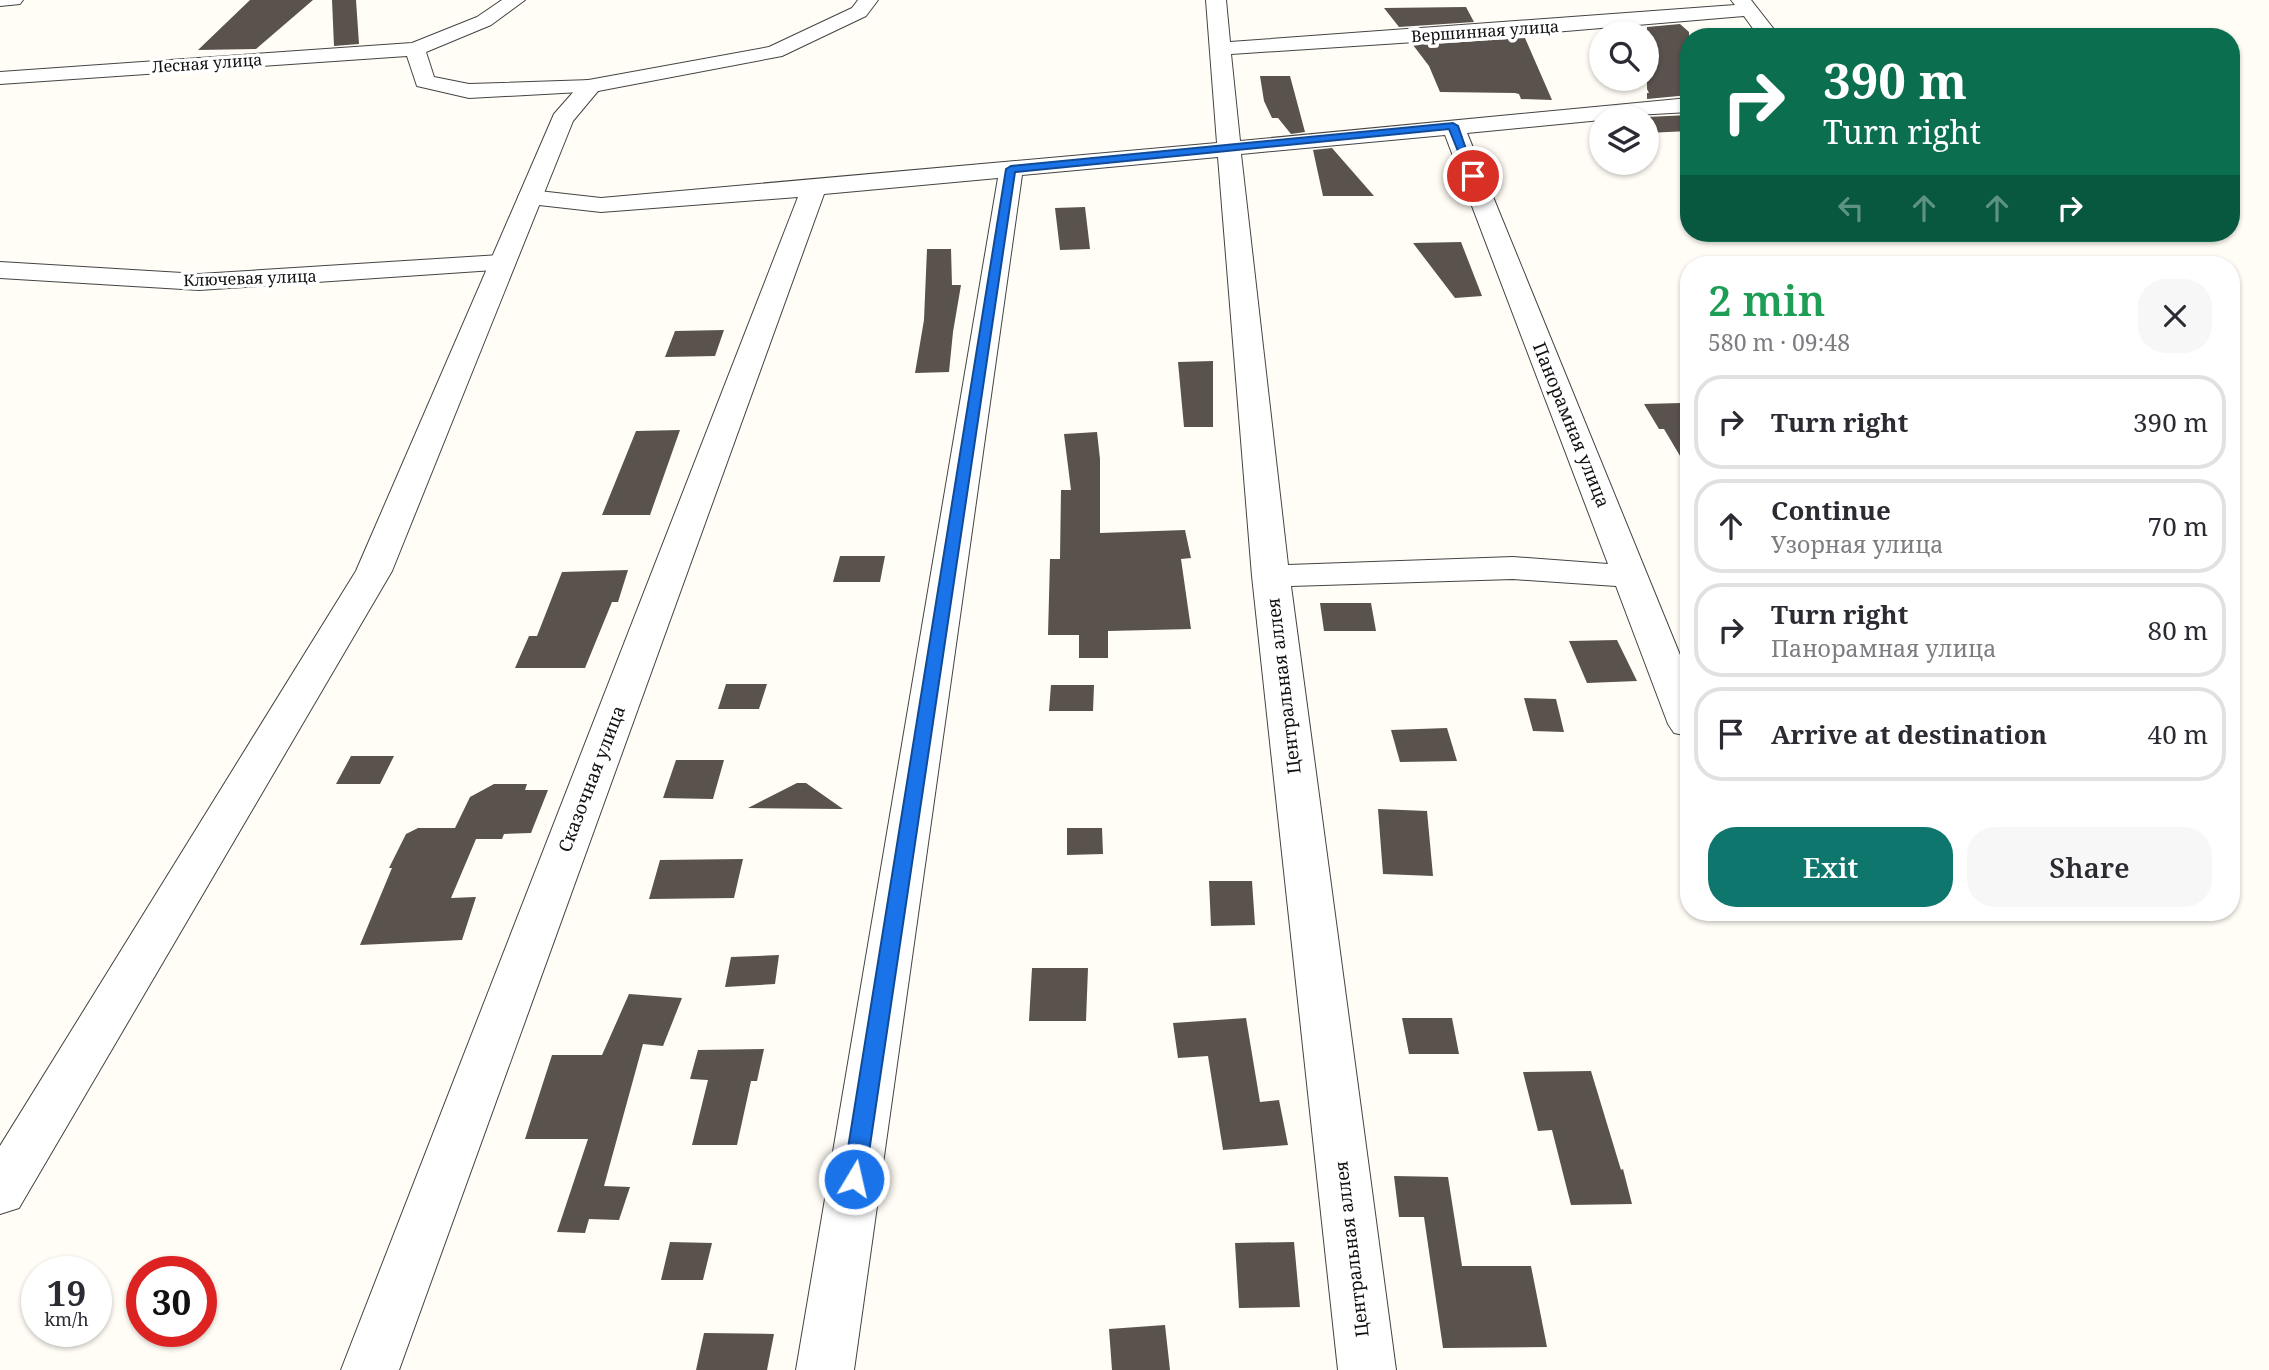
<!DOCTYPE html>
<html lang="en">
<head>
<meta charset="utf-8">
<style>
  :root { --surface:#fff; --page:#f7f7f7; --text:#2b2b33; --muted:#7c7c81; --line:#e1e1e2; --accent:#0f766e }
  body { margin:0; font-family:"Noto Serif",serif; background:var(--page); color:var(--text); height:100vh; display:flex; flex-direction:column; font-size:26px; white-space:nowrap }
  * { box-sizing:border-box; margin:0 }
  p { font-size:23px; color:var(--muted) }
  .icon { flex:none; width:38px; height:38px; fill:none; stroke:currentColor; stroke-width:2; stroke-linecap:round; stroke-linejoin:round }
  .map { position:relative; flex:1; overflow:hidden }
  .details { position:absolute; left:1680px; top:256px; width:560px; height:665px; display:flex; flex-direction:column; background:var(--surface); border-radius:28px; box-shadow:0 2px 5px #0004 }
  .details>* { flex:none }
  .banner { position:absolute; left:1680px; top:28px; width:560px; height:214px; border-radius:28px; box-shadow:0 2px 5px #0004; background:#0b6e4f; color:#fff; overflow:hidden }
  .tools { position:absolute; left:1589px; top:21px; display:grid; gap:14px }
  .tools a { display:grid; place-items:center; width:70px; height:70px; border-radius:50%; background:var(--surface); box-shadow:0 2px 5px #0004; font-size:35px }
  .speed { position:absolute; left:21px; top:1256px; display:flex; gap:14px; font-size:35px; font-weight:700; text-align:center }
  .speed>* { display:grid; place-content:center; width:91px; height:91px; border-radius:50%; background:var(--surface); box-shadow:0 2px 5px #0004; line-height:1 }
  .speed small { font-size:18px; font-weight:400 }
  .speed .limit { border:10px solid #d22; background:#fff; color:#111 }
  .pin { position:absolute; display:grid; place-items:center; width:60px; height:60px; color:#fff; margin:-30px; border:4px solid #fff; border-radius:50%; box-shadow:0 2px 7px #0007 }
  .me { position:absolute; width:77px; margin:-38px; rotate:9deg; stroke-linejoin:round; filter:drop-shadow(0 0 5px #0008) }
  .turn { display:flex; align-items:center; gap:24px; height:147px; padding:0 28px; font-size:32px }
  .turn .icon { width:91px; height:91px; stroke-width:2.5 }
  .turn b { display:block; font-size:49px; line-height:60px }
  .lanes { display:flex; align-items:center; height:66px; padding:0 28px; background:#0003; justify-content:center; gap:35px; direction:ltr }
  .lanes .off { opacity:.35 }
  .round { display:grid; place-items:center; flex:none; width:74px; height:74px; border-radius:28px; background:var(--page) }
  .overview { display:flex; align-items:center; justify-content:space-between; height:119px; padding:0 28px }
  h1 { font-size:42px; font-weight:600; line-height:52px; color:#1e9e55 }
  .button { display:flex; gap:14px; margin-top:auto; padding:14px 28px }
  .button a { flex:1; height:80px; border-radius:28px; background:var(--accent); color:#fff; font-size:28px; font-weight:600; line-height:80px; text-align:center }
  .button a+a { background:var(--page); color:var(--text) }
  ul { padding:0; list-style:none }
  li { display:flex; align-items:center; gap:21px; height:94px; margin:0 14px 10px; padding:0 14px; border:4px solid var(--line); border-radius:28px }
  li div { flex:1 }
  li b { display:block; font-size:26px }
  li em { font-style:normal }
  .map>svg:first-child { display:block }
  .building { fill:#5a524d }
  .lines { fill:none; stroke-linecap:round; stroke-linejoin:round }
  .minor-casing { stroke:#444; stroke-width:2 }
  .tertiary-casing { stroke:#444; stroke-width:2 }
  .minor { fill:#fff; fill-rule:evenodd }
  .tertiary { fill:#fff; fill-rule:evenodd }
  .route { fill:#1a73e8; stroke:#114b97; stroke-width:2 }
  .labels { text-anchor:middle; stroke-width:7; stroke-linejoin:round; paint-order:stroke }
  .far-street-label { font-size:16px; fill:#111; stroke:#fff }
  .street-label { font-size:18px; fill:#111; stroke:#fff }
</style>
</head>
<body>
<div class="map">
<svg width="2269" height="1370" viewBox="0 0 2269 1370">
  <rect width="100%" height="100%" fill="#fffdf5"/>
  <!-- building -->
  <path class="building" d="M250 0H313L256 49 198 50Z
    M332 0H356L359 44 334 46Z
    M1466 7 1474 22 1399 27 1384 8Z
    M1680 24 1689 32V95L1647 99V93H1649L1647 89V27Z
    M1525 38 1552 100 1521 99 1519 94 1515 93 1440 92 1429 66 1413 45Z
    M1260 76H1290L1305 132 1291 134 1278 118H1272L1264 101Z
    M1689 115V131L1647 133V117Z
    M1332 148 1374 196H1323L1313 150Z
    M1085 207 1090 249 1060 250 1055 208Z
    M1461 242 1482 296 1455 298 1413 243Z
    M927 249H951L952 285H961L953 332 949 372 915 373 924 320Z
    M724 330 715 356 665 357 675 331Z
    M1213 361V427H1184L1178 362Z
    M1681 403 1689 414V471L1664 429H1659L1644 404Z
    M680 430 650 515H602L636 431Z
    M1097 432 1100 459V533L1185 530 1191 558 1181 559 1191 629 1108 631V658H1079V635H1048L1050 559H1060L1061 490H1071L1064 434Z
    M840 556H885L880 582H833Z
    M628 570 618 602H612L585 668H515L529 636H537L562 572Z
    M1320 603H1371L1376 631H1324Z
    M1617 640 1637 681 1587 683 1569 641Z
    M726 684H767L759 709H718Z
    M1051 685H1094L1093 711H1049Z
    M1524 698 1556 699 1564 732 1533 731Z
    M1447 728 1457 761 1400 762 1391 730Z
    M351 756H394L380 784H336Z
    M676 760H724L713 799 663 798Z
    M797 783H806L843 809 748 808Z
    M494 784H527L525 790H548L531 833 504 834 502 839H476L451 898 476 897 462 940 360 945 392 868H389L406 834 418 828H455L470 797Z
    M1378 809 1427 811 1433 876 1383 874Z
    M1067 828H1102L1103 854 1067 855Z
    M743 859 734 898 649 899 660 860Z
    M1209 881H1252L1255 925 1211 926Z
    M779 955 775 984 725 987 731 957Z
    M1032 968H1088L1086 1021H1029Z
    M629 994 682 998 663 1046 643 1044 604 1186 630 1187 619 1220 589 1219 585 1233 557 1232 588 1139H525L552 1055H602Z
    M1246 1018 1260 1102 1279 1100 1288 1145 1223 1150 1208 1056 1178 1058 1173 1023Z
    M1402 1018H1452L1459 1054H1409Z
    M764 1049 757 1081H751L737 1145H692L708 1080 690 1079 698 1050Z
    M1591 1071 1621 1170 1623 1169 1632 1204 1571 1205 1552 1130 1538 1131 1523 1072Z
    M1394 1176 1448 1177 1462 1266H1531L1547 1347 1443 1348 1424 1217H1399Z
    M670 1242 712 1243 703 1280H661Z
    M1294 1242 1300 1307 1239 1308 1235 1243Z
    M1165 1325 1170 1370H1112L1109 1329Z
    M704 1333 774 1334 767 1370H696Z"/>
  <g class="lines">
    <defs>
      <path id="minor" d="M0 0H23L20 4 0 6Z
        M502 0H525L491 25 426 52 434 77 469 84 591 80 599 81 602 86 599 91 469 98 417 86 407 56 0 84V72L412 43 477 17Z
        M1206 0H1226L1230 42 1735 5 1731 0H1751L1780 37H1759L1744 16 1507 36 1231 54 1240 141 1689 98V112L1601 117V120L1467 133 1689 677V736L1674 733 1668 724 1616 586 1513 579 1291 586 1396 1370H1338L1252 576 1218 157 1022 175 854 1370H796L998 178 824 194 399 1370H341L798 197 601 212 530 204 521 202 518 197 521 192 530 190 601 198 1217 143ZM1445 135 1608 564 1513 557 1288 565 1241 154Z
        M500 255 509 257 513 263 509 269 199 290 0 278V262L199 274Z"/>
      <path id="tertiary" d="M858 0H878L866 16 782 56 598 91 573 121 392 571 19 1208 0 1214V1146L356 571 554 114 583 81 769 47 852 8Z"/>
    </defs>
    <!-- minor casing -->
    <use href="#minor" class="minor-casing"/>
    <!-- tertiary casing -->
    <use href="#tertiary" class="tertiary-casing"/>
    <!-- minor -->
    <use href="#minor" class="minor"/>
    <!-- tertiary -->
    <use href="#tertiary" class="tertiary"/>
  </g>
  <!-- route -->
  <path class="route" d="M1453 123 1458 126 1476 178 1468 176 1449 129 1015 172 865 1179 862 1185 854 1188 846 1185 843 1179 1006 169 1011 166Z"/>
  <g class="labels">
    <!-- far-street labels -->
    <g class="far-street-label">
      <text transform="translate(1485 31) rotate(-4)" y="6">Вершинная улица</text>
      <text transform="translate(207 63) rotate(-4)" y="6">Лесная улица</text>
      <text transform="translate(250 278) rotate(-2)" y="6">Ключевая улица</text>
    </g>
    <!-- street labels -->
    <g class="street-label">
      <text transform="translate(1571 425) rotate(68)" y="6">Панорамная улица</text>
      <text transform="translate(1284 686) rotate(-97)" y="6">Центральная аллея</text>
      <text transform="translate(592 779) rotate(-69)" y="6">Сказочная улица</text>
      <text transform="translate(1352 1249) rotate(-97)" y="6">Центральная аллея</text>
    </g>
  </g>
</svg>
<div class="tools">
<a><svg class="icon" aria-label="search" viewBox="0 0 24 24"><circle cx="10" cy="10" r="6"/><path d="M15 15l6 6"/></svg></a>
<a><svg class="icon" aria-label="layers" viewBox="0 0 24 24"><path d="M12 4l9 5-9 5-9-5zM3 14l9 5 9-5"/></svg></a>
</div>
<div class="speed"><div>19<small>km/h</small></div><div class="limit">30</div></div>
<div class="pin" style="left:1473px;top:176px;background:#d93025"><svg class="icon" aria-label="arrive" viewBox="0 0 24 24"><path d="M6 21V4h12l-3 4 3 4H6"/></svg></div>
<svg class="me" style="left:854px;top:1179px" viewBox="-20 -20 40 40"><circle r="17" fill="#1a73e8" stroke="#fff" stroke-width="3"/><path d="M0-11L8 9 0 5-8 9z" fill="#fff"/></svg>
<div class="banner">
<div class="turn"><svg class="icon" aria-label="right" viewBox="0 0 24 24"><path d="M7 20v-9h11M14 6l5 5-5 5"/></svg><div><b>390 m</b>Turn right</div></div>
<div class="lanes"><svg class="icon off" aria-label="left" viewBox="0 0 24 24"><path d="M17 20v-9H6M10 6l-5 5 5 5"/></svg><svg class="icon off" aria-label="ahead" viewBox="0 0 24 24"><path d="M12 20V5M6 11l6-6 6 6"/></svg><svg class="icon off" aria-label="ahead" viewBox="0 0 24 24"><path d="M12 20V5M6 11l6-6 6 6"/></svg><svg class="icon" aria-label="right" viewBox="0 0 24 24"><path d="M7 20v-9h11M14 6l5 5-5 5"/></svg></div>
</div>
<section class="details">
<div class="overview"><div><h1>2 min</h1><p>580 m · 09:48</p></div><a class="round"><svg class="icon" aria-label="close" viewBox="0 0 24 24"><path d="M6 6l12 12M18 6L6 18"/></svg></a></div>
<ul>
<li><svg class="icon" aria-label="right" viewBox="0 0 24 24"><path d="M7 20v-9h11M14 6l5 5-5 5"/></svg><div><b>Turn right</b></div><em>390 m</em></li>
<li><svg class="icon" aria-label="ahead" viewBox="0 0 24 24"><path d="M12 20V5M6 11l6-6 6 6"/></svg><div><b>Continue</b><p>Узорная улица</p></div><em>70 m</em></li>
<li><svg class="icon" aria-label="right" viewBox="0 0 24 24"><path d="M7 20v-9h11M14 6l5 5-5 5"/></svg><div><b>Turn right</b><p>Панорамная улица</p></div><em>80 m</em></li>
<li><svg class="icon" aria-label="arrive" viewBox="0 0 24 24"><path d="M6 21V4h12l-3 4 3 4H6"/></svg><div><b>Arrive at destination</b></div><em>40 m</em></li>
</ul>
<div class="button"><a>Exit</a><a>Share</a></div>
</section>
</div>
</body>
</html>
